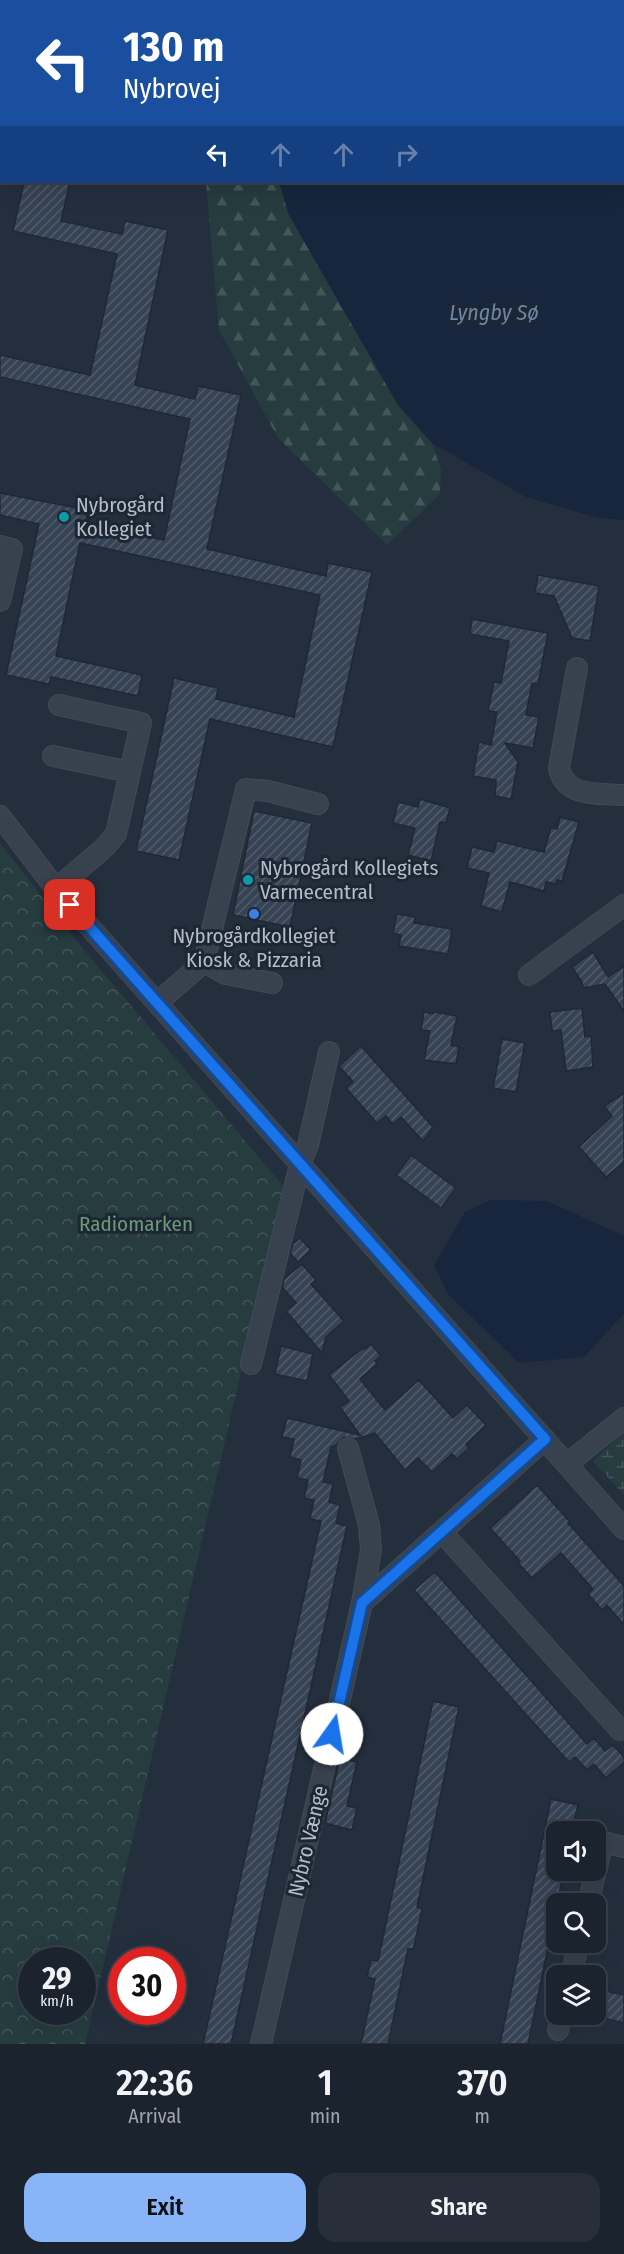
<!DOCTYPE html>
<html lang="en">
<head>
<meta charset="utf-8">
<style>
  :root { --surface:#1b232e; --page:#282f3a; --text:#f1f3f6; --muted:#a0a4aa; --line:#39404a; --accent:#8ab4f8 }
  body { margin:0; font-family:"Fira Sans Condensed",sans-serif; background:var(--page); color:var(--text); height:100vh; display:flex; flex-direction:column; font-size:22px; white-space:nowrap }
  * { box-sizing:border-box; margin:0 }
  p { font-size:20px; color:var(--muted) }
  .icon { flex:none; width:33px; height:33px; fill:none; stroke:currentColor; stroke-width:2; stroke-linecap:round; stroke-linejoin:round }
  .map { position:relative; height:2044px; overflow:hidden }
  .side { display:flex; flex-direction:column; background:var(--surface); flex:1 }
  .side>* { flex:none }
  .banner { position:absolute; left:0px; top:0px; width:624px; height:183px; box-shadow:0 6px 24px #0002,0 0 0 2px var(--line); background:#1a4fa0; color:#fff; overflow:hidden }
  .tools { position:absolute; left:546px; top:1821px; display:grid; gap:12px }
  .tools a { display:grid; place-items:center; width:60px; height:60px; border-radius:12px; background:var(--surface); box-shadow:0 6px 24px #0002,0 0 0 2px var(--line); font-size:30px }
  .speed { position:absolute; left:18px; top:1947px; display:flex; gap:12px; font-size:30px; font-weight:700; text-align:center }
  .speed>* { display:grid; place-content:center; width:78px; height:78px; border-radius:50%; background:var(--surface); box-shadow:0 6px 24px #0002,0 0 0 2px var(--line); line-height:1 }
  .speed small { font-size:15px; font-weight:400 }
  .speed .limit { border:9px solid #d22; background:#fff; color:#111 }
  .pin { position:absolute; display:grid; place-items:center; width:51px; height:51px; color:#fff; margin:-26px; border-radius:12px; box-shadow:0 3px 9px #0006 }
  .me { position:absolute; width:66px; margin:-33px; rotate:13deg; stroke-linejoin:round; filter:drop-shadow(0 0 4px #0008) }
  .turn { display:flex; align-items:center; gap:21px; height:126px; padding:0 24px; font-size:27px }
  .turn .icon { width:78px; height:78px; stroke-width:2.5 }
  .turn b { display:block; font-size:42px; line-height:51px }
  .lanes { display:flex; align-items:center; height:57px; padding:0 24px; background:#0003; justify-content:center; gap:30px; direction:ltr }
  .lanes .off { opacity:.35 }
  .eta { display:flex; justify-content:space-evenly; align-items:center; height:102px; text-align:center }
  .eta b { font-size:36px; font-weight:600; line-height:42px }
  .action { display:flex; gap:12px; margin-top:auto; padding:12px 24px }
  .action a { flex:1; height:69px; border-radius:18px; background:var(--accent); color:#111; font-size:24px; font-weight:600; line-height:69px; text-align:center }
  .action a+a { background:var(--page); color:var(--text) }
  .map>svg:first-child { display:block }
  .forest { fill:url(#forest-firs) }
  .wetland { fill:url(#wetland-marsh) }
  .park { fill:url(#park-crowns); fill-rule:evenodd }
  .water { fill:#17263c }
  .building { fill:url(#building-hatch); stroke:#1f2835; stroke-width:1.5 }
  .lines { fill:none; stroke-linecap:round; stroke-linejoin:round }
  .minor-casing { stroke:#414a57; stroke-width:22 }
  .minor { stroke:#38414e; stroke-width:20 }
  .route-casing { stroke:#114b97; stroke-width:15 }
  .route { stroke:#1a73e8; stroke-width:10 }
  .culture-dot { fill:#0f9aa8; stroke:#1d2633; stroke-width:2 }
  .shop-dot { fill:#3f7fe0; stroke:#1d2633; stroke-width:2 }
  .labels { text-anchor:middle; stroke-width:6; stroke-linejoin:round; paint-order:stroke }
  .poi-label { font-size:21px; fill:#b4bcc9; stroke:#1d2633; text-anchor:start }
  .park-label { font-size:21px; fill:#6b9a76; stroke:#1d2633 }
  .street-label { font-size:21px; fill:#b4bcc9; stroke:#1d2633 }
  .water-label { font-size:22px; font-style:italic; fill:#6d86a8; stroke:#1d2633 }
</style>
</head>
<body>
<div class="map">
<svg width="624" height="2044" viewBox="0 0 624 2044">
  <defs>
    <pattern id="forest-firs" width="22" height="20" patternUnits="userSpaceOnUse" patternTransform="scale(1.5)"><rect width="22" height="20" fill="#263c3f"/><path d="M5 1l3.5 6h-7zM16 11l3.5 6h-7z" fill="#435659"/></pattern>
    <pattern id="wetland-marsh" width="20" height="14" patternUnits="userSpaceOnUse" patternTransform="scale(1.5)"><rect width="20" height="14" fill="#263c3f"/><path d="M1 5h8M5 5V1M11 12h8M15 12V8" fill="none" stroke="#435659"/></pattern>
    <pattern id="park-crowns" width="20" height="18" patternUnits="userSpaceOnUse" patternTransform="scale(1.5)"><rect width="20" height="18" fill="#263c3f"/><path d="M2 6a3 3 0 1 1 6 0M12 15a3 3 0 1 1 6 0" fill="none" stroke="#435659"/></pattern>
    <pattern id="building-hatch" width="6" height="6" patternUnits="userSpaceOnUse" patternTransform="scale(1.5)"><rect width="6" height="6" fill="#364354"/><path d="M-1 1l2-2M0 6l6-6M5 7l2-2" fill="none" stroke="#515c6b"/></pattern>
  </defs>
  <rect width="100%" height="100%" fill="#242f3e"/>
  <!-- forest -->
  <path class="forest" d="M206 182H279L289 215 398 405 432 443 441 470 440 494 387 545 278 438 219 330Z"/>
  <!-- wetland -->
  <path class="wetland" d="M624 1432V1495L593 1461Z"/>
  <!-- park -->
  <path class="park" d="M0 843 84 950 284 1187 85 2044H0ZM32 1960H82V2012H32Z"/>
  <!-- water -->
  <path class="water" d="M235 0H624V520L598 518 526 497 432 443 398 405 289 215 279 182H622V2Z
    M491 1200 547 1201 624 1236V1314L584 1357 519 1363 448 1294 434 1265 465 1212Z"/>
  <!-- building -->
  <path class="building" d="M24 182H70L61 221 122 234 125 221 168 230 135 385 195 399 198 386 241 395 207 549 326 576 328 563 372 572 333 747 210 719 179 860 136 851 174 678 218 688 216 699 294 717 320 595 80 543 56 656 142 675 138 696 51 677 49 684 6 675 39 524 0 515V493L88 510 85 523 164 540 190 419 0 377V355L90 375 117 254 13 231Z
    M538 575 599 586 590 641 572 638 554 596 535 593Z
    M472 619 548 633 538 684 532 683 526 715 539 717 533 748 505 743 518 762 511 799 495 796 496 780 473 776 479 742 491 745 497 712 488 711 494 682 501 683 509 641 470 634Z
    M420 799 450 808 446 823 440 822 431 861 408 855 415 828 393 823 398 802 418 807Z
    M254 811 312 823 290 927 233 915Z
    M560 817 579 822 562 881 557 880 556 884 546 882 544 891 510 882 502 912 481 906 489 873 467 868 472 847 494 852 497 841 544 852 551 827 557 829Z
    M397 914 415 917 414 923 452 929 448 954 399 946 401 935 393 933Z
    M593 952 608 977 624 966V1011L605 984 583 988 582 982 572 967Z
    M582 1008 585 1037 591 1036 593 1067 566 1071 561 1030 552 1031 550 1012Z
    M424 1012 433 1014 434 1012 457 1016 451 1045 459 1047 456 1064 424 1060 430 1031 421 1030Z
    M502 1039 525 1043 516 1092 493 1088Z
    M361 1046 433 1127 423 1141 401 1117 393 1124 386 1116 377 1123 346 1088 353 1082 339 1066Z
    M624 1093V1162L606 1177 579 1147 612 1116 604 1106Z
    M411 1155 456 1188 441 1208 396 1175Z
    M300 1238 311 1250 298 1262 290 1253 293 1244Z
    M302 1264 316 1280 311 1284 344 1321 326 1337 322 1353 286 1311 296 1303 282 1287 284 1279Z
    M371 1344 381 1356 375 1361 377 1364 360 1379 385 1410 419 1380 453 1418 467 1405 486 1425 466 1444 469 1448 457 1459 452 1454 432 1472 418 1458 405 1470 375 1433 356 1439 344 1437 336 1445 331 1447 323 1482 333 1484 329 1502 340 1505 336 1523 347 1526 231 2044H203L321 1521 310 1519 314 1500 304 1498 308 1480 297 1478 301 1460 290 1457 294 1439 282 1437 287 1418 360 1435 340 1407 349 1401 329 1375 363 1348 365 1349Z
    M281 1346 313 1354 307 1381 275 1374Z
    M537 1485 570 1522 568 1523 624 1586V1625L607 1605 602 1610 588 1594 593 1589 561 1553 532 1578 518 1563 520 1561 490 1528Z
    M435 1572 587 1744 594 1738 605 1751 613 1745 624 1757V1762L606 1778 594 1764 587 1770 575 1757 569 1762 414 1590Z
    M433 1701 459 1707 417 1907 422 1909 415 1942 413 1949H408L388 2044H361L375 1979 367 1977 371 1960 378 1961Z
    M340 1758 357 1762 347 1806 357 1808 352 1830 325 1823Z
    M551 1799 578 1805 572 1832H556V1870H564L528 2044H500Z
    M600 1990 624 1995V2023L595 2016Z"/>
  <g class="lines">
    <defs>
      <path id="minor" d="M0 546 12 549 0 601
        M577 668 559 768C565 798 600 793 624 795
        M53 756 130 772
        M0 816 56 889 624 1529
        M56 889 105 847 116 834 141 723 59 705
        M204 962 226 974 272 983
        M529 975 624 905
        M157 1003 204 962 246 789 268 791 318 804
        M251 1364 300 1164 308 1145 329 1052
        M567 1464 624 1418
        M442 1532 620 1730
        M362 1603 545 1439
        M588 1904 603 1842 624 1847
        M571 1976 579 1942
        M558 2030 562 2014
        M261 2044 362 1603 371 1550 369 1525 348 1448"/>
    </defs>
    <!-- minor casing -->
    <use href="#minor" class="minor-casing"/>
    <!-- minor -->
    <use href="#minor" class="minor"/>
  </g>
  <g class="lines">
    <defs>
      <path id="route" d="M70 905 545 1439 362 1603 332 1734"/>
    </defs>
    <!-- route casing -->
    <use href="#route" class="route-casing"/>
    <!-- route -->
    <use href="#route" class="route"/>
  </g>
  <!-- markers -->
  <g class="culture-dot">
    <circle cx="64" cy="517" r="6"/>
    <circle cx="248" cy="880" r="6"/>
  </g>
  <circle class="shop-dot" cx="254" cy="914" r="6"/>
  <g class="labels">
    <!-- poi labels -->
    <g class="poi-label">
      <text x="76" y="512">Nybrogård<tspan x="76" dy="24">Kollegiet</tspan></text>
      <text x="260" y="875">Nybrogård Kollegiets<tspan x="260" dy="24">Varmecentral</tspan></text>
      <text x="254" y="943" text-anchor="middle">Nybrogårdkollegiet<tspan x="254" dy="24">Kiosk &amp; Pizzaria</tspan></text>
    </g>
    <!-- park labels -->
    <g class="park-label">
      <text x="136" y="1231">Radiomarken</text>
    </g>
    <!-- street labels -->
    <g class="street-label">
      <text transform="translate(308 1841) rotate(-77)" y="7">Nybro Vænge</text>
    </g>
    <!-- water labels -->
    <g class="water-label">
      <text x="494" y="320">Lyngby Sø</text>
    </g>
  </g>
</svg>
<div class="tools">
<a><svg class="icon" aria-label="sound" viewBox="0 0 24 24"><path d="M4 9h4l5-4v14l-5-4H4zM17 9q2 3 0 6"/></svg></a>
<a><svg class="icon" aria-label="search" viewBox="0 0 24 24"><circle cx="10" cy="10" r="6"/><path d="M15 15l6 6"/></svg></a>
<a><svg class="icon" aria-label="layers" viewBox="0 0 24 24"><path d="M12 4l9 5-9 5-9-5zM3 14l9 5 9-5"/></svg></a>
</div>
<div class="speed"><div>29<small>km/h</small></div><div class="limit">30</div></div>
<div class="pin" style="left:70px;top:905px;background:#d93025"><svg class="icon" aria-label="arrive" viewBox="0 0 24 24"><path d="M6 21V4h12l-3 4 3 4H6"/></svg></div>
<svg class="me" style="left:332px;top:1734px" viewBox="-20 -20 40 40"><circle r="19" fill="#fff"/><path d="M0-13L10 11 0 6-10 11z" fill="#1a73e8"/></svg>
<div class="banner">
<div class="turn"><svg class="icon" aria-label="left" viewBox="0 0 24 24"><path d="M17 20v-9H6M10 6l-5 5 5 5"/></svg><div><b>130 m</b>Nybrovej</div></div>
<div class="lanes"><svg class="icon" aria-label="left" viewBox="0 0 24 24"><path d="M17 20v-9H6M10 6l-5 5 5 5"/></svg><svg class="icon off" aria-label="ahead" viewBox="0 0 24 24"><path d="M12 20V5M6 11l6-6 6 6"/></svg><svg class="icon off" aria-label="ahead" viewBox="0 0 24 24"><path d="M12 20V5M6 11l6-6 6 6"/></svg><svg class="icon off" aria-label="right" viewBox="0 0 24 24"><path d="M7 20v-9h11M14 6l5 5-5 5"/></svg></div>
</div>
</div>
<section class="side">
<div class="eta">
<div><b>22:36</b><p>Arrival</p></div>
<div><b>1</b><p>min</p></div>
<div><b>370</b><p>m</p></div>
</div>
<div class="action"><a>Exit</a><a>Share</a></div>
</section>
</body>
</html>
